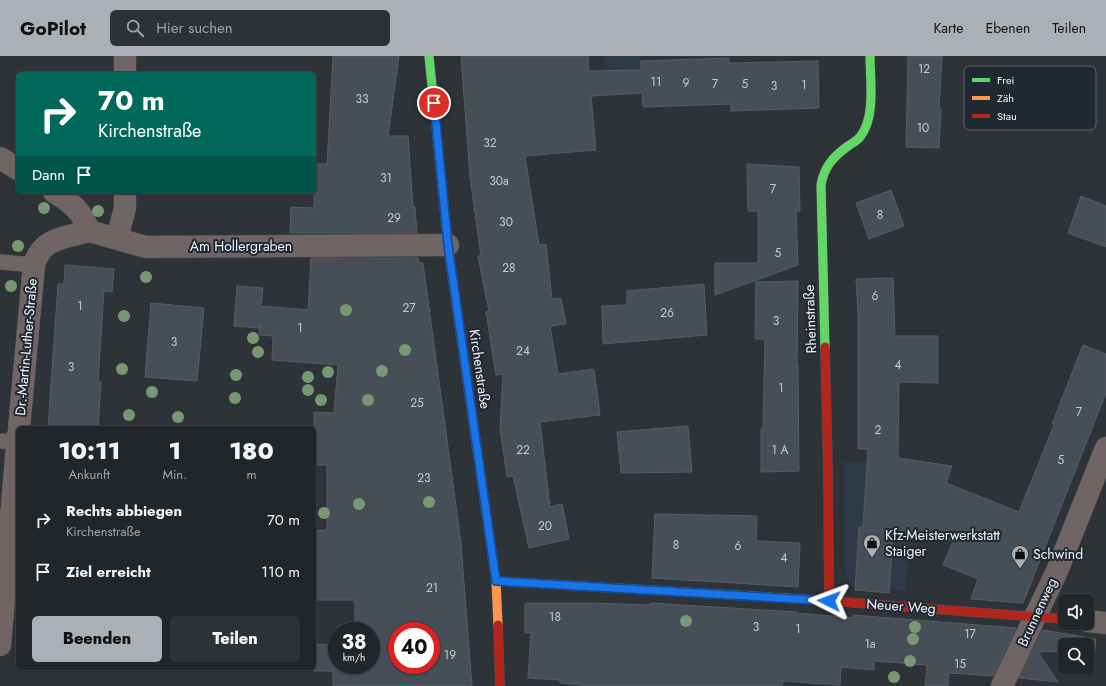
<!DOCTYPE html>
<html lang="de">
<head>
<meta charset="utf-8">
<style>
  :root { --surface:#22262a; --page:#2e3236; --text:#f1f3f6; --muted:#a2a5a8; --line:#3f4347; --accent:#abb0b6 }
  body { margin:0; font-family:Jost,sans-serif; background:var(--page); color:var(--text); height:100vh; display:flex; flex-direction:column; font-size:15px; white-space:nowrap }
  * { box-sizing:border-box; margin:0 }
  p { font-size:13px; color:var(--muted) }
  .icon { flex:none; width:22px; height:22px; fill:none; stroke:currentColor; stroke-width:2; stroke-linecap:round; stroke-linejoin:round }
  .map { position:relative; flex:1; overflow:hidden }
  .panel { position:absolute; left:16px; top:370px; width:300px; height:244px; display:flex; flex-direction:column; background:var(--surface); border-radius:6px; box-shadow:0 1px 3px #0004,0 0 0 1px var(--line) }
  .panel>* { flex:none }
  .guide { position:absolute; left:16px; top:16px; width:300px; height:122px; border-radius:6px; box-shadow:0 1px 3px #0004,0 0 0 1px var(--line); background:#00695c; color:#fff; overflow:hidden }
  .tools { position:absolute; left:1058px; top:538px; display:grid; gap:8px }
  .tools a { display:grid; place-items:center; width:36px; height:36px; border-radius:6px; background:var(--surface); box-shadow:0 1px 3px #0004,0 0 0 1px var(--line); font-size:20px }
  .speed { position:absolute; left:328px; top:566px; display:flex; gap:8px; font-size:20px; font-weight:700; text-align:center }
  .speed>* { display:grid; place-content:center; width:52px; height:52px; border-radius:50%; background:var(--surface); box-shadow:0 1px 3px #0004,0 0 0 1px var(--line); line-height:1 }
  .speed small { font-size:10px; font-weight:400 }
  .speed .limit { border:6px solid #d22; background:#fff; color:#111 }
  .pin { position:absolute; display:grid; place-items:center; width:34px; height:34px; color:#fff; margin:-17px; border:2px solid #fff; border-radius:50%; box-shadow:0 1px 4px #0007 }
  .me { position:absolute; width:44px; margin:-22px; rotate:273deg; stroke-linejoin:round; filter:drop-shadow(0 0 3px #0008) }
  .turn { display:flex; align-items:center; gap:14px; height:84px; padding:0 16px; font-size:18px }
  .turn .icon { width:52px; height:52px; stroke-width:2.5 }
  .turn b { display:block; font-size:28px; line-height:34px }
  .then { display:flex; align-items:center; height:38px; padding:0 16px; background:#0003; gap:8px; font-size:15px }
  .eta { display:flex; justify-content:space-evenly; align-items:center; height:68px; text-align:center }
  .eta b { font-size:24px; font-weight:800; line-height:28px }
  .action { display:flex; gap:8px; margin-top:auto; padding:8px 16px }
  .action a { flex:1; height:46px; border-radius:6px; background:var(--accent); color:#111; font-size:16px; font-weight:800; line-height:46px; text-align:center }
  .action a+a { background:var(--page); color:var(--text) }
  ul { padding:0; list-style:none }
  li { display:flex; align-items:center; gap:12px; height:52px; padding:0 16px }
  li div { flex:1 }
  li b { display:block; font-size:15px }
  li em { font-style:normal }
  header { display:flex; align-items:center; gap:24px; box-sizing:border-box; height:56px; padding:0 20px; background:var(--accent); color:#111 }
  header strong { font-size:19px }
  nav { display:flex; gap:22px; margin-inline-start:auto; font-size:14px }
  .search { width:280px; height:36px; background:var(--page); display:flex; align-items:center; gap:10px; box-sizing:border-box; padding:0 14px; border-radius:6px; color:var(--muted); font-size:15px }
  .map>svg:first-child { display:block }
  .built { fill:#2f3a48 }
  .building { fill:#464f58; stroke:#585c61; fill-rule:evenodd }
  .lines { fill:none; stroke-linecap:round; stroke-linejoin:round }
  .lane-casing { stroke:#4a4e52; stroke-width:16 }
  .street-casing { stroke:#4a4e52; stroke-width:23 }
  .fast-casing { stroke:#4a4e52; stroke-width:10 }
  .slow-casing { stroke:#4a4e52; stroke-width:10 }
  .jam-casing { stroke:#4a4e52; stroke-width:10 }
  .lane { stroke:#716464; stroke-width:15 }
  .street { stroke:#716464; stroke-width:22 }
  .fast { stroke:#63d668; stroke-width:9 }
  .slow { stroke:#ff974d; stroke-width:9 }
  .jam { stroke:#b3261e; stroke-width:9 }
  .tree { fill:#789773 }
  .route-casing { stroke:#114b97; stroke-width:10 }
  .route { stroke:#1a73e8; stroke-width:7 }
  .labels { text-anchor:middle; stroke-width:4; stroke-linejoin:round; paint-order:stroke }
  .number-label { font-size:12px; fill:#c4cad2 }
  .street-label { font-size:14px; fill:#eef3fa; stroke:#202832 }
  .poi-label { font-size:14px; fill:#eef3fa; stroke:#202832; text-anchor:start }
  .key { fill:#202832; stroke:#5e656e; stroke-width:1 }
  .key-label { font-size:11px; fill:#eef3fa }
</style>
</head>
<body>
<header>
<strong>GoPilot</strong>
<div class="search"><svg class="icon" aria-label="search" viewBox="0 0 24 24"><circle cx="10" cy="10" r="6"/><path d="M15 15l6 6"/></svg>Hier suchen</div>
<nav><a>Karte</a><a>Ebenen</a><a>Teilen</a></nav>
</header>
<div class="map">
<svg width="1106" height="630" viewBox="0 0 1106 630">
  <rect width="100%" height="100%" fill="#2e3338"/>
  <!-- built -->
  <path class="built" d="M604 0H641V14L605 15Z
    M915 405 906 534 850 530 844 512V406Z"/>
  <!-- building -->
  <path class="building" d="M333 0H399L388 80H408L413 151H415L417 177H290L291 151 314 152V108H327Z
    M461 0H588L589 15 641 14V5L729 2V7L818 5 819 52 731 55V48L643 51 642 37 591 40 596 94 525 100 539 189 546 188 552 243 561 242 566 268 550 270 558 318 594 313 600 359 540 366 550 451 562 448 569 483 529 492 513 420 507 421 500 372 503 318 496 319 486 256 489 255 478 200H481L470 121Z
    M908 0H942L939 53H941L939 92 906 91Z
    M747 108 799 111 800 155H796L798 209 715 239V207H758V155H748Z
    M891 134 904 170 869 183 856 147Z
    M1081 140 1106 150V191L1068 177Z
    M311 202H418L419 207H423L461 487 472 630H333V615H314V588L337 589V609H371V575H355V544H314V474H327V409H314V356L334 357 338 309 272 304 273 280 259 279 260 268V272L234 270 237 230 263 232 261 250 308 254ZM397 575H431V609H397Z
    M65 209 114 213 112 236 104 235 98 326H101L98 372H48L58 228H64Z
    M893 222 895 280H938V327L899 326 898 402 952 410 946 427 1019 456 1054 369 1052 368 1083 289 1106 298V337L1023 547 971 543 978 523 943 509 953 485 893 481 889 537 855 534 859 471H863L868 393H858V257L856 223Z
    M798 225 797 310H798L799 415 761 416V373H763L765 283H755L756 226Z
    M704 228 707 279 603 288 602 250 627 249V235Z
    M151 247 204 252 197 325 145 321Z
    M688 370 692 416 621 417 617 376Z
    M655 458 757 460 756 485 800 487 798 531 652 522Z
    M525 547H589L650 549V547L797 556V557L853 562V559L1016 572 993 620 949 617 948 630H925L927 609 874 605V614L841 611 840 629 783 625 782 630H589L560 627V624L528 622 531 577H525Z
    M1043 574 1096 583 1095 594H1087V589H1065V595L1038 596 1058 626 1019 622Z"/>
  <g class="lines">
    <defs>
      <path id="lane" d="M0 206 34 209
        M0 385 17 386"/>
      <path id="street" d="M125 18V0
        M0 102 18 113
        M54 136C72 147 82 155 89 175L146 191 448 189
        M117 182 125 152V136
        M19 372 34 209C42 181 65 182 89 175
        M1087 565 1106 567
        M0 589 18 379
        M1002 630 1057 515 1106 392"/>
      <path id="fast" d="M429 0 448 189 453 225
        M825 291 821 129C824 111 833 101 848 90 852 87 857 85 860 81 876 61 870 24 870 0
        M496 525 817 544"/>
      <path id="slow" d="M453 225 496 525 498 569"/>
      <path id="jam" d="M825 291 828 413 829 545
        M817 544 1065 563
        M498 569 500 630"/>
    </defs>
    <!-- lane casing -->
    <use href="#lane" class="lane-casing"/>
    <!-- street casing -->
    <use href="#street" class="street-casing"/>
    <!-- fast casing -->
    <use href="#fast" class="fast-casing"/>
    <!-- slow casing -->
    <use href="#slow" class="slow-casing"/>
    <!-- jam casing -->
    <use href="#jam" class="jam-casing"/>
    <!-- lane -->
    <use href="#lane" class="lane"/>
    <!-- street -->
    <use href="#street" class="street"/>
    <!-- fast -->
    <use href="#fast" class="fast"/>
    <!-- slow -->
    <use href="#slow" class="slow"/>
    <!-- jam -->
    <use href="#jam" class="jam"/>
  </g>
  <!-- trees -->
  <g class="tree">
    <circle cx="44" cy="152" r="6"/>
    <circle cx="98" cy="155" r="6"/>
    <circle cx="18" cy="190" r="6"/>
    <circle cx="146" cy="221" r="6"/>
    <circle cx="11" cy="230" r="6"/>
    <circle cx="346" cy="254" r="6"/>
    <circle cx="124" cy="260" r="6"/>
    <circle cx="253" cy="282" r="6"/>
    <circle cx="405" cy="294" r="6"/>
    <circle cx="258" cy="296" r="6"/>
    <circle cx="122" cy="313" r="6"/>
    <circle cx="382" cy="315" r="6"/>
    <circle cx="328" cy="316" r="6"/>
    <circle cx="236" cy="319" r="6"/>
    <circle cx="308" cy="321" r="6"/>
    <circle cx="308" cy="334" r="6"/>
    <circle cx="152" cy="336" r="6"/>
    <circle cx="235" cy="342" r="6"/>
    <circle cx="321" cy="344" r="6"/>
    <circle cx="368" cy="344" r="6"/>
    <circle cx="129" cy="359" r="6"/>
    <circle cx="178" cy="361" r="6"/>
    <circle cx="429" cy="446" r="6"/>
    <circle cx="359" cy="448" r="6"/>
    <circle cx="324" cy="457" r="6"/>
    <circle cx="686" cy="565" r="6"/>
    <circle cx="915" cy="571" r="6"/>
    <circle cx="913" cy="583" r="6"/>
    <circle cx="910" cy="605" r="6"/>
    <circle cx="894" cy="621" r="6"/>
  </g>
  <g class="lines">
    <defs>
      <path id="route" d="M434 47 448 189 496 525 829 545"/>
    </defs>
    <!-- route casing -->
    <use href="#route" class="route-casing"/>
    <!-- route -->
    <use href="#route" class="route"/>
  </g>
  <!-- icons -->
  <defs>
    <symbol id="shop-pin" viewBox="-11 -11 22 30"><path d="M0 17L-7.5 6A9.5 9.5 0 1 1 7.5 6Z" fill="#abb0b6" stroke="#202832"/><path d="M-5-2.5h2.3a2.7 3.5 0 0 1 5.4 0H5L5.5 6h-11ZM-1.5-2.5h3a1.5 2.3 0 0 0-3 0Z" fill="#111"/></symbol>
  </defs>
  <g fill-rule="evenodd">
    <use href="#shop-pin" x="862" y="477" width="20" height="27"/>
    <use href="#shop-pin" x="1010" y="488" width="20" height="27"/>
  </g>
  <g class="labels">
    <!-- number labels -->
    <g class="number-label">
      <text x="924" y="17">12</text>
      <text x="656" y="30">11</text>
      <text x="686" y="31">9</text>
      <text x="715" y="32">7</text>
      <text x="745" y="32">5</text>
      <text x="804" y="33">1</text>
      <text x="774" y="34">3</text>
      <text x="362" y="47">33</text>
      <text x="923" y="76">10</text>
      <text x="490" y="91">32</text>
      <text x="386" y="126">31</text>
      <text x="499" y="129">30a</text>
      <text x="773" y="137">7</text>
      <text x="880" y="163">8</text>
      <text x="394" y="166">29</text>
      <text x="506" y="170">30</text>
      <text x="778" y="201">5</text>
      <text x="509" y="216">28</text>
      <text x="875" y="244">6</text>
      <text x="80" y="254">1</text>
      <text x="409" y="256">27</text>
      <text x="667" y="261">26</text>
      <text x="776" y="269">3</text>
      <text x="300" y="276">1</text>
      <text x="174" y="290">3</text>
      <text x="523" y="299">24</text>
      <text x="898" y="313">4</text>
      <text x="71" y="315">3</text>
      <text x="781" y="336">1</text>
      <text x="417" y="351">25</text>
      <text x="1079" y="360">7</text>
      <text x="878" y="378">2</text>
      <text x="523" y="398">22</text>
      <text x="780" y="398">1 A</text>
      <text x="1061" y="408">5</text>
      <text x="424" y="426">23</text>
      <text x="545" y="474">20</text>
      <text x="676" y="493">8</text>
      <text x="738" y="494">6</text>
      <text x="784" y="506">4</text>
      <text x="432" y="536">21</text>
      <text x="555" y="565">18</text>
      <text x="756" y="575">3</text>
      <text x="798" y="577">1</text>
      <text x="970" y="582">17</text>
      <text x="870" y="592">1a</text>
      <text x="450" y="603">19</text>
      <text x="960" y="612">15</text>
    </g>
    <!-- street labels -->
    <g class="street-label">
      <text x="241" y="195">Am Hollergraben</text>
      <text transform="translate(810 263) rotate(-92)" y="5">Rheinstraße</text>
      <text transform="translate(26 291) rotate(-85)" y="5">Dr.-Martin-Luther-Straße</text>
      <text transform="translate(480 313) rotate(82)" y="5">Kirchenstraße</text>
      <text transform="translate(901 550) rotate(4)" y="5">Neuer Weg</text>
      <text transform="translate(1037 556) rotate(-65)" y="5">Brunnenweg</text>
    </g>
    <!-- poi labels -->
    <g class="poi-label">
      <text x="885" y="484">Kfz-Meisterwerkstatt<tspan x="885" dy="16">Staiger</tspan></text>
      <text x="1033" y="503">Schwind</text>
    </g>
  </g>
  <!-- legend -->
  <rect x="964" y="10" width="132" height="64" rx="6" class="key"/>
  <rect x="972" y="22" width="18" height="4" fill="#63d668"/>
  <rect x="972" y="40" width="18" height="4" fill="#ff974d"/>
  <rect x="972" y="58" width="18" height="4" fill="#b3261e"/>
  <g class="key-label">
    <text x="997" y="28">Frei</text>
    <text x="997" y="46">Zäh</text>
    <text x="997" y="64">Stau</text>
  </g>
</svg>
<div class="tools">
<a><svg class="icon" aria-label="sound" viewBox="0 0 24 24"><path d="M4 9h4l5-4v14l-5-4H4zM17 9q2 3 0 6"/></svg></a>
<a><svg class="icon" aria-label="search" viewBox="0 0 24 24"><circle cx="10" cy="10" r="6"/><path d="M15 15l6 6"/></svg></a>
</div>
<div class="speed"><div>38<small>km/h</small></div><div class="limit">40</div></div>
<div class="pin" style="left:434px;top:47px;background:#d93025"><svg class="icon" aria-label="arrive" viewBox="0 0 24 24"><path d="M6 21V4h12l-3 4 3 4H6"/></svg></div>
<svg class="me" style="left:829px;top:545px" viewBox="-20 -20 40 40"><path d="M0-17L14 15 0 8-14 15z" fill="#1a73e8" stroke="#fff" stroke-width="4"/></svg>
<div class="guide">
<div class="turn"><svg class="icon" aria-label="right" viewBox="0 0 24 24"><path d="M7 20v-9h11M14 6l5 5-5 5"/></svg><div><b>70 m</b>Kirchenstraße</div></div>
<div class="then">Dann<svg class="icon" aria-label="arrive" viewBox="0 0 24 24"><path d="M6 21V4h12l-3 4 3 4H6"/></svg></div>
</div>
<section class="panel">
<div class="eta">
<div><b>10:11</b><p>Ankunft</p></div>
<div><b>1</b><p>Min.</p></div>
<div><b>180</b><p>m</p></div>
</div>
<ul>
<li><svg class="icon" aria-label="right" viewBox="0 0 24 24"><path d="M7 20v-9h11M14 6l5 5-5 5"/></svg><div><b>Rechts abbiegen</b><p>Kirchenstraße</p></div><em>70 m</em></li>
<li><svg class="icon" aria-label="arrive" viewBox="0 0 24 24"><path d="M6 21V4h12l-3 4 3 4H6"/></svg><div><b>Ziel erreicht</b></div><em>110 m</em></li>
</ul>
<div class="action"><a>Beenden</a><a>Teilen</a></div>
</section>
</div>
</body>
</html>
